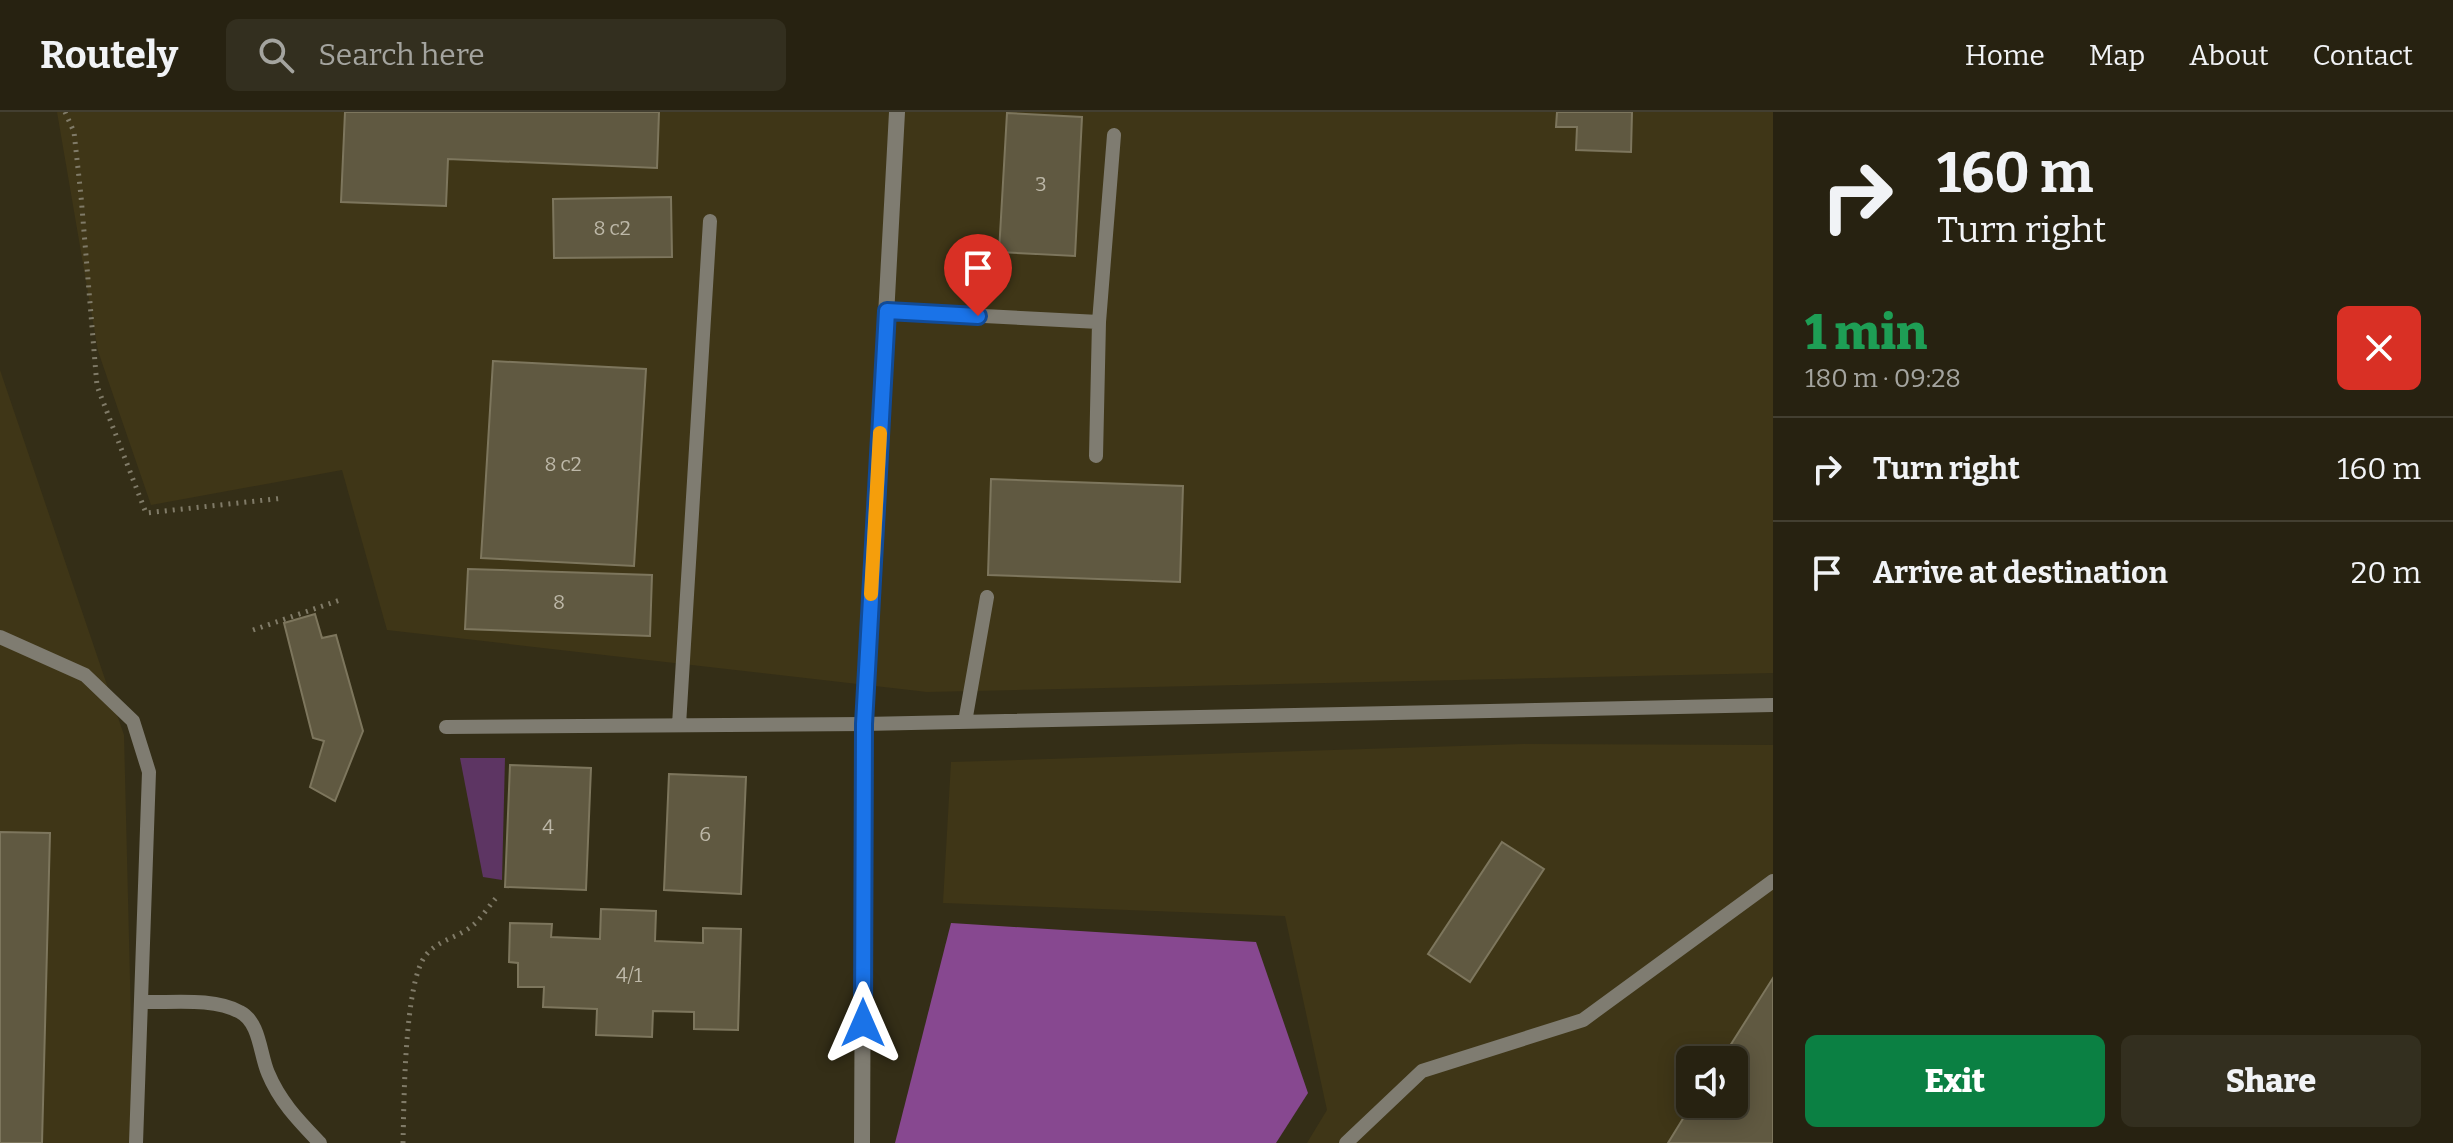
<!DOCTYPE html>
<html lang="en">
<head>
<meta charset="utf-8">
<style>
  :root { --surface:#272211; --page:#332f1f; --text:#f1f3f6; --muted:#a4a49f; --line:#433f31; --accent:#0b8043 }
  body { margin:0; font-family:Bitter,serif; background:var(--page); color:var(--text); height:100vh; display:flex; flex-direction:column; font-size:30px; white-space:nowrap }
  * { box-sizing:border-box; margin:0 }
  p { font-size:26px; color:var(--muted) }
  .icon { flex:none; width:44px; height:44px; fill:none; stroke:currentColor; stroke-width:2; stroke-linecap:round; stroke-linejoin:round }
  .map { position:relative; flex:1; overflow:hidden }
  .details { display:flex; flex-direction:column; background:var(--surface); width:680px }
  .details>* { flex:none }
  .top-card { background:#272211; color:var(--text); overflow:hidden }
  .buttons { position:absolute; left:1676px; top:934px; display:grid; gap:16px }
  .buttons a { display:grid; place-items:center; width:72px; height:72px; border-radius:12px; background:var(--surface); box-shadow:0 4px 20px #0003,0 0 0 2px var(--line); font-size:40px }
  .pin { position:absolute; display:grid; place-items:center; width:68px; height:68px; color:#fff; margin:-82px -34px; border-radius:50% 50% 50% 0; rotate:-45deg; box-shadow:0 0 8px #0007 }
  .pin .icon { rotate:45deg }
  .me { position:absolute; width:88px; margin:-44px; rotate:0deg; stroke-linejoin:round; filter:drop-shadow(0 0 6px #0008) }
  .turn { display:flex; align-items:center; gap:28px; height:168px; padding:0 32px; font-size:36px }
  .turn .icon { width:104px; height:104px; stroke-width:2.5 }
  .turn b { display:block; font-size:56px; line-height:68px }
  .round { display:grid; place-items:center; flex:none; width:84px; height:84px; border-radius:12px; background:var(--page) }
  .head { display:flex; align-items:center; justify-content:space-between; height:136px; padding:0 32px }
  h1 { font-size:48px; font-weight:800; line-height:60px; color:#1e9e55 }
  .button { display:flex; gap:16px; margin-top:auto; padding:16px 32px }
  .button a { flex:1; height:92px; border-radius:12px; background:var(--accent); color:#fff; font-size:32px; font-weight:800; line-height:92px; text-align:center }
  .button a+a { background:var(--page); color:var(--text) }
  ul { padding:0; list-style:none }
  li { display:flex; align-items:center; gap:24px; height:104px; padding:0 32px; border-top:2px solid var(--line) }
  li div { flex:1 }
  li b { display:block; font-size:30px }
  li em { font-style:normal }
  header { display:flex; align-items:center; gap:48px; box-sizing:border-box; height:112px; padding:0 40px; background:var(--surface); border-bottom:2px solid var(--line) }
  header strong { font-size:38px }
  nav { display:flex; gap:44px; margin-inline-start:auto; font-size:28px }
  .search { width:560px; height:72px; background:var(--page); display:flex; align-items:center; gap:20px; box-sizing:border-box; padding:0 28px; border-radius:12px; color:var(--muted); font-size:30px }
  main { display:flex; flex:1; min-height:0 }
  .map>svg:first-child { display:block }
  .built { fill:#3f3617; fill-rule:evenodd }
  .green { fill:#5d3563 }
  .forest { fill:#874890 }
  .building { fill:#605941; stroke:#7d765d; stroke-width:2 }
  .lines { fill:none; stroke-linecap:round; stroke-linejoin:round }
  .path { stroke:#807b68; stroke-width:5; stroke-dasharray:2 6; stroke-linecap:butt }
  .service { stroke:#7f7c71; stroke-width:14 }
  .minor { stroke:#7f7c71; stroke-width:16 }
  .route-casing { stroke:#114b97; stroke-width:20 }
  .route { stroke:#1a73e8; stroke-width:14 }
  .slow { stroke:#f59e0b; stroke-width:14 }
  .labels { text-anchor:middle; stroke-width:6; stroke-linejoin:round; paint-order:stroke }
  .number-label { font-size:20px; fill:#bdb8a8 }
</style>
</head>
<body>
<header>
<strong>Routely</strong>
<div class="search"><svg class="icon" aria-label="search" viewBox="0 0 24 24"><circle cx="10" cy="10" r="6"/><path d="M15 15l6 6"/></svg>Search here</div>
<nav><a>Home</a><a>Map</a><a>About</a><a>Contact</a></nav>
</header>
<main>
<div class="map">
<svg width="1773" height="1031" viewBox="0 0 1773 1031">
  <rect width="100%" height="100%" fill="#342e17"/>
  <!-- built -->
  <path class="built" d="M57 0H1773V561L927 580 387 518 342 358 151 393 98 239Z
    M0 258 124 623 134 1031H0Z
    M1524 632 1773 633V1031H1307L1327 998 1285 804 943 791 951 650ZM1690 948H1734V992H1690Z"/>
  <!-- green -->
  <path class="green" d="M460 646H505L502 768 483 765Z"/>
  <!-- forest -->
  <path class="forest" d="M951 811 1256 830 1308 981 1276 1031H895Z"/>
  <!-- building -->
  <path class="building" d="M345 0H659L657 56 448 47 446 94 341 90Z
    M1557 0H1632L1631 40 1576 38 1577 15H1556Z
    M1007 1 1082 5 1075 144 999 140Z
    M671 85 672 145 554 146 553 87Z
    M493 249 646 257 634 454 481 446Z
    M991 367 1183 374 1180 470 988 463Z
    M468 457 652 463 650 524 465 517Z
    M315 502 322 526 336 523 363 619 335 689 310 675 324 629 313 626 284 511Z
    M510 653 591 656 586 778 505 775Z
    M669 662 746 665 741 782 664 778Z
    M0 720 50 721 42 1031H0Z
    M1502 730 1544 757 1470 870 1428 842Z
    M601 797 656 799 655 829 703 831V816L741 817 738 918 694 917V900L653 899 652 925 596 923 597 897 543 895 544 875H518V851L509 850 510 811 552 812 551 825 600 827Z
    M1773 866V1031H1668L1692 992H1734V948H1721Z"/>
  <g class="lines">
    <!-- path -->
    <path class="path" d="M65 0 74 20 81 84 97 274 146 401 284 386
      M253 518 340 488
      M403 1031C404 994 404 869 426 843 438 828 457 826 472 814 481 807 488 795 496 786"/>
    <!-- service -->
    <path class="service" d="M887 199 1099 210
      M1096 344 1099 210 1114 23
      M0 525 85 563 133 609 149 660 136 1031
      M965 610 987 485
      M679 613 710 109
      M446 615 864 612 1773 593
      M141 890C171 891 213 885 240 900 260 910 260 943 268 961 280 990 299 1009 320 1031
      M1346 1031 1422 959 1583 908 1773 769"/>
    <!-- minor -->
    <path class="minor" d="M862 1031 864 612 897 0"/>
  </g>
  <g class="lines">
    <defs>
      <path id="route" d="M863 911 864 612 887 199 978 204"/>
    </defs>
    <!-- route casing -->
    <use href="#route" class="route-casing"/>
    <!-- route -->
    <use href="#route" class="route"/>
    <!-- slow -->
    <path class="slow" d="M871 482 880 321"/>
  </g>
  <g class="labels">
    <!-- number labels -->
    <g class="number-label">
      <text x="1041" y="79">3</text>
      <text x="612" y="123">8 с2</text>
      <text x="563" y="359">8 с2</text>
      <text x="559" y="497">8</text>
      <text x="548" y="722">4</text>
      <text x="705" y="729">6</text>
      <text x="629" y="870">4/1</text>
    </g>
  </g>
</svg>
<div class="buttons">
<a><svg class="icon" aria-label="sound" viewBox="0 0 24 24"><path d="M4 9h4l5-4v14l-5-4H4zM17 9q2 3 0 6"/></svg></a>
</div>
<div class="pin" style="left:978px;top:204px;background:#d93025"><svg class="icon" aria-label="arrive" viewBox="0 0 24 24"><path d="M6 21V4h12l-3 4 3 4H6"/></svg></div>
<svg class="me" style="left:863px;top:911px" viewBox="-20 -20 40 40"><path d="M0-17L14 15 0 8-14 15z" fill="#1a73e8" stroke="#fff" stroke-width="4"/></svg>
</div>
<section class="details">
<div class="top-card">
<div class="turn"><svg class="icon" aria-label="right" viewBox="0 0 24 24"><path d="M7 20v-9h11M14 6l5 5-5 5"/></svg><div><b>160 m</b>Turn right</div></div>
</div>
<div class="head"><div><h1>1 min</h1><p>180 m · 09:28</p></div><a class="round" style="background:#d93025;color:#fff"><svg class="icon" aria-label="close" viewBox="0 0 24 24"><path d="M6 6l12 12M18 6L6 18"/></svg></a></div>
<ul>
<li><svg class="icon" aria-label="right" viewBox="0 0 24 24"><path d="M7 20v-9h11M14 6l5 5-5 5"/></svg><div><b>Turn right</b></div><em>160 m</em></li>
<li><svg class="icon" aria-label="arrive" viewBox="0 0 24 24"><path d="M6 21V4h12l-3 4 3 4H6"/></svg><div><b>Arrive at destination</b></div><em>20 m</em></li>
</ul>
<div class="button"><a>Exit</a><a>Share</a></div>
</section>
</main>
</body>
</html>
